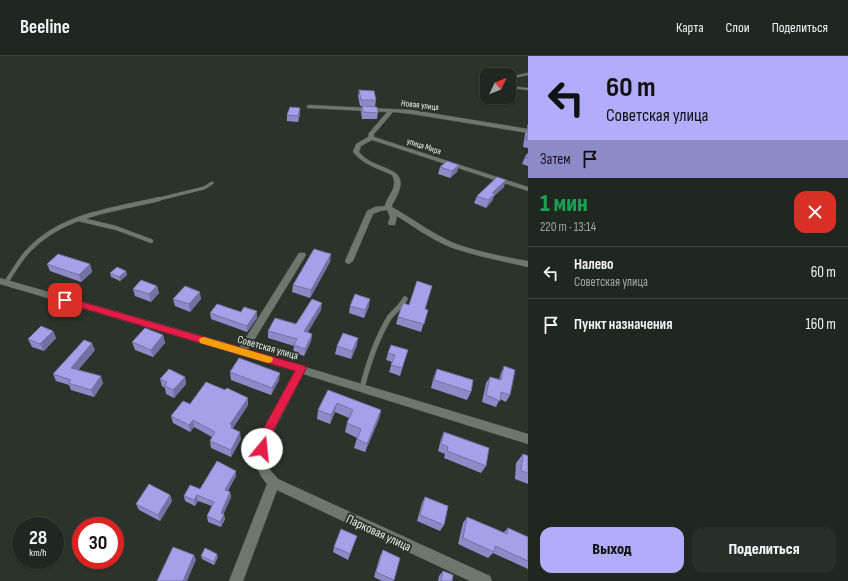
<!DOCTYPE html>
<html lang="ru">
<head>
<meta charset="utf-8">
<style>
  :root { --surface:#202620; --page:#282e29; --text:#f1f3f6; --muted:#a2a5a5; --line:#3d433e; --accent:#b1adfa }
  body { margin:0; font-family:"Sofia Sans Condensed",sans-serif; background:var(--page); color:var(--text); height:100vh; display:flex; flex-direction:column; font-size:15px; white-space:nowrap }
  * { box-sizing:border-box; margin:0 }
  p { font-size:13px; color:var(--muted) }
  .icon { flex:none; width:22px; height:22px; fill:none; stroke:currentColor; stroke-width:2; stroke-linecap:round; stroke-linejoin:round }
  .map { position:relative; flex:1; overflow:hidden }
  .details { display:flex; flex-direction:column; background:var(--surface); width:320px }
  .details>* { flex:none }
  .top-card { background:#b1adfa; color:#111; overflow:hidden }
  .needle { width:26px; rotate:47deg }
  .fabs { position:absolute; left:480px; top:12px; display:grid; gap:8px }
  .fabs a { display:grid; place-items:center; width:36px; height:36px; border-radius:8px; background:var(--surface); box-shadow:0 1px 3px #0004,0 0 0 1px var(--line); font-size:20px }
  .speed { position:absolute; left:12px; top:461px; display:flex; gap:8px; font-size:20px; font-weight:700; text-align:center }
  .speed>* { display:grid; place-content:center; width:52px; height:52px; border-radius:50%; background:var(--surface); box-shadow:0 1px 3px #0004,0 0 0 1px var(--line); line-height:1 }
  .speed small { font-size:10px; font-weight:400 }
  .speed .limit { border:6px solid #d22; background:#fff; color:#111 }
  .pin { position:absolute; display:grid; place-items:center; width:34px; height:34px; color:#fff; margin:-17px; border-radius:8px; box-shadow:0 2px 6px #0006 }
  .me { position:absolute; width:44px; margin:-22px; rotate:17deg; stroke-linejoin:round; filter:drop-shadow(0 0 3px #0008) }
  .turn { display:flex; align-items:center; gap:14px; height:84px; padding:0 12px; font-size:18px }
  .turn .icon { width:52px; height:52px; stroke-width:2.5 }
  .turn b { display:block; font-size:28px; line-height:34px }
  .then { display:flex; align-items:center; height:38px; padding:0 12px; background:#0003; gap:8px; font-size:15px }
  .round { display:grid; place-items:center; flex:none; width:42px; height:42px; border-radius:12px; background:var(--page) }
  .overview { display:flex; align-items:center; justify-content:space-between; height:68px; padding:0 12px }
  h1 { font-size:24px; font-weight:800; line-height:30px; color:#1e9e55 }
  .primary-button { display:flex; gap:8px; margin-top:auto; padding:8px 12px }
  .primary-button a { flex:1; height:46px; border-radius:12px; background:var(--accent); color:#111; font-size:16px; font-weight:800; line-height:46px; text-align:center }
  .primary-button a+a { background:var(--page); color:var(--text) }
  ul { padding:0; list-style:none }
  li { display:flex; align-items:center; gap:12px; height:52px; padding:0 12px; border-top:1px solid var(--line) }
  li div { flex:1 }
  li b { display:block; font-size:15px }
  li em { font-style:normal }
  header { display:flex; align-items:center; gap:24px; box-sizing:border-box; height:56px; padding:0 20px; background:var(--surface); border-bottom:1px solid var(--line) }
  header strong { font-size:19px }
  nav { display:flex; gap:22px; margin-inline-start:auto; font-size:14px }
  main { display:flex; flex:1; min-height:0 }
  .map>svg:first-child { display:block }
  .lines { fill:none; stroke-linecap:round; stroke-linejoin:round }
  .service-far2-casing { stroke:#4a514a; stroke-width:3.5 }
  .service-far1-casing { stroke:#4a514a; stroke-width:5 }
  .service-casing { stroke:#4a514a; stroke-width:6 }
  .minor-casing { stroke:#4a514a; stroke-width:1 }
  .service-far2 { stroke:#6e776e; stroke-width:3 }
  .service-far1 { stroke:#6e776e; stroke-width:4 }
  .service { stroke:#6e776e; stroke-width:5 }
  .minor { fill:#6e776e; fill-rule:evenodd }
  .wall { fill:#8e8ac8 }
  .shaded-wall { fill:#7471a2 }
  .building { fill:#a5a1e8; stroke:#7471a2 }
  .route { fill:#e11d48; stroke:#92132f }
  .slow { fill:#f59e0b }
  .labels { text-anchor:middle; stroke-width:4; stroke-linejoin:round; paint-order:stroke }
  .far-street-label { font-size:9px; fill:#e5eae5; stroke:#2b332b }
  .street-label { font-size:11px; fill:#e5eae5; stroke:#2b332b }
  .near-street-label { font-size:13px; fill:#e5eae5; stroke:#2b332b }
</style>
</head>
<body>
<header>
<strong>Beeline</strong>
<nav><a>Карта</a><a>Слои</a><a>Поделиться</a></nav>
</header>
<main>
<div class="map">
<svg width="528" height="525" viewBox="0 0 528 525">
  <rect width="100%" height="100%" fill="#2b332b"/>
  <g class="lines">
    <defs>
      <path id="service-far2" d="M155 144 204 132 212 127"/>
      <path id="service-far1" d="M78 163 116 172 151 185
        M6 226C14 215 20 203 29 194 63 158 114 154 159 143"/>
      <path id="service" d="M362 332C368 308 376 284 389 262 394 255 401 251 405 243"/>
      <path id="minor" d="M528 17V19L509 23V21Z
        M509 30 528 32V34L509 32Z
        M309 49 412 54 528 73V77L412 58 393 56 374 78V81L528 131V135L372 84 361 90 359 96C378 119 418 106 392 149V151C413 163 434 179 456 188 480 196 504 201 528 205V211C502 205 475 200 450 191 431 183 414 171 397 160L395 169H389L388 167 390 161 387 154 380 155 373 158 353 205 349 208 346 207 345 205 367 155 375 151 385 150C387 139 399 132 392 119 379 113 362 108 353 96L356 88 368 81 369 77 387 56 307 52V50Z
        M299 197H305L306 199 248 294 528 378V388L303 318 269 384 267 403 269 413 278 423 490 520 492 525H470L277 434 243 525H229L267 428C245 403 259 381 273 356 280 342 287 329 295 315L0 228V222L240 291Z"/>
    </defs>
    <!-- service-far2 casing -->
    <use href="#service-far2" class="service-far2-casing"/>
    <!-- service-far1 casing -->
    <use href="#service-far1" class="service-far1-casing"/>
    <!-- service casing -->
    <use href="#service" class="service-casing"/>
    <!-- minor casing -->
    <use href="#minor" class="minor-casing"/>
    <!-- service-far2 -->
    <use href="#service-far2" class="service-far2"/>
    <!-- service-far1 -->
    <use href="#service-far1" class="service-far1"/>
    <!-- service -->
    <use href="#service" class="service"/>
    <!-- minor -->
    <use href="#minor" class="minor"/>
  </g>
  <!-- wall -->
  <path class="wall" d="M359 34 376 44 375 50 378 57 377 63H362L361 56 362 50H360L358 40Z
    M300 52V58L298 66 287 65V59Z
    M528 68V92L523 91 525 78 528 72 527 71Z
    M528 97V110L522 108 525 101Z
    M440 111 457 116 450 122 438 118Z
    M504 131 494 140 492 145 486 152 474 147 477 140Z
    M330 206 310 242 292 236 293 229Z
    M47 208H90L92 216 81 226 50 215Z
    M126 215 127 219 120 225 111 221 110 217Z
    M157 230 159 237 151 246 135 240 133 233Z
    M173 243H201L190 256 175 250Z
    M350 250H369L364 262 349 257Z
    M425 253 428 254 421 276 396 268 398 261Z
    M321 254 307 276 312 278 311 285 304 300 293 296 294 290 268 282V275L296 268Z
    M210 257 257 262 247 276 211 263Z
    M53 275 56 282 44 295 32 291 28 283Z
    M163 279 165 287 153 301 135 294 132 286Z
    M357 289 351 303 335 298 337 290Z
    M95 294 78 314 103 327 94 341 71 334 69 329 56 325 53 318Z
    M408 294 400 320 389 316 392 306 386 304 388 297Z
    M504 310 510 339 506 346 500 343 496 351 482 346 486 327 490 321 499 324 501 317Z
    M437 313 471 336 467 344 431 332 434 320Z
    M230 316 279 324 271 339 231 324Z
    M185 321 186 328 174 342 166 338 165 332 162 330 160 323Z
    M328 334 381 354 379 363 365 396 354 392 357 382 345 376 347 367 349 362 335 356 330 368 317 363 318 354Z
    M190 348 248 349 233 372 241 383 231 401 211 392 210 385 212 381 194 371 190 376 173 367 171 360Z
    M444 376 486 410 481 417 444 402 445 398 438 395 441 383Z
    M523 398 528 400V428L515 423 516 407Z
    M236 415V420L228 435 230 436 231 441 223 458 225 463 221 471 208 466 207 460 212 450 198 445 195 450 185 445 184 440 200 433Z
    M170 439 172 445 160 465 139 454 136 448Z
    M425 441 444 469 440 475 417 465 422 447Z
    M467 461 503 477 508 472 528 481V513L493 497 488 502 458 488 463 467Z
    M357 480 348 504 333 496 334 491Z
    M383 494 394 524 393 525H382L374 521 380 500Z
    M201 500 218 501 214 509 202 503Z
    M443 515 452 525H438L439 520Z"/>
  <!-- shaded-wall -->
  <path class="shaded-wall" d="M300 52V58L298 66V60Z
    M459 109 457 116 450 122 452 115Z
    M506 124 504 131 494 140 492 145 486 152 492 137Z
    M331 198 330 206 310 242 311 234Z
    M90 208 92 216 81 226 79 219Z
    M126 215 127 219 120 225 119 221Z
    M157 230 159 237 151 246 149 238Z
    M200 236 201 243 190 256 189 248Z
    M370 243 369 250 364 262 365 254Z
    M322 247 321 254 304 283V275Z
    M257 255V262L247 276V270Z
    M53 275 56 282 44 295 40 288Z
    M312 278 311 285 304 300 305 293Z
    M163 279 165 287 153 301 151 294Z
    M358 282 357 289 351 303 352 295Z
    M92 287 95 294 74 319 71 312Z
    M280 317 279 324 271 339 272 332Z
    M101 320 103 327 94 341 91 334Z
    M185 321 186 328 174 342 173 334Z
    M248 342V349L233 372V376L230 368Z
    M337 347 335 356 330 368 331 359Z
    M381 354 379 363 365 396 367 388Z
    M193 364 194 371 190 376 189 369Z
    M240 376 241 383 231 401V394Z
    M236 415V420L225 439V434Z
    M230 436 231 441 222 462 221 457Z
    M170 439 172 445 160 465 158 459Z
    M197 439 198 445 195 450 194 444Z
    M224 458 225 463 221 471 220 466Z
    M217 498 218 501 214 509V506Z
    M194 499 196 504 187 525H183Z"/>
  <!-- building -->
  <path class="building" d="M359 34 374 35 376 44H361Z
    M362 50 377 51 378 57 363 56Z
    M290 51 300 52 298 60 287 59Z
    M528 72V84H526Z
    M528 97V102L525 101Z
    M447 105 459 109 452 115 440 111Z
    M497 121 506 124 492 137 495 138 488 144 477 140Z
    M314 193 331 198 311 234 293 229Z
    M58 198 90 208 79 219 47 208Z
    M117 211 126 215 119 221 110 217Z
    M141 224 157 230 149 238 133 233Z
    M417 225 432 230 425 253 428 254 424 268 398 261 403 247 409 249Z
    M185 230 200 236 189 248 173 243Z
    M355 238 370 243 365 254 350 250Z
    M312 243 322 247 304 275 312 278 305 293 294 289 297 283 268 275 275 262 296 268Z
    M217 248 241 256 244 251 257 255 247 270 210 257Z
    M41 270 53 275 40 288 28 283Z
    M145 272 163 279 151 294 132 286Z
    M343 277 358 282 352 295 337 290Z
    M84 284 92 287 71 312 101 320 91 334 68 327 71 324 53 318Z
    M391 289 408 294 402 312 391 309 395 299 388 297Z
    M239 302 280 317 272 332 230 316Z
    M504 310 515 314 510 339 501 336 500 345 486 339 490 321 501 324Z
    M169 313 185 321 173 334 165 330 167 326 160 323Z
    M437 313 473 324 471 336 434 324Z
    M206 326 225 334 227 332 248 342 230 368 232 369 231 372 240 376 231 394 210 385 215 376 193 364 189 369 171 360 183 345 190 348Z
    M328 334 381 354 367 388 357 383 361 373 347 367 353 354 337 347 331 359 318 354Z
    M444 376 489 392 486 410 447 395 448 391 441 388Z
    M523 398 528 400V417L521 415Z
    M217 405 236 415 225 434 230 436 221 457 224 458 220 466 207 460 214 446 197 439 194 444 184 440 190 429 200 433Z
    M149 428 170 439 158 459 136 448Z
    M425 441 448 450 444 469 420 459Z
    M467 461 507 478 508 472 528 481V505L495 490 494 496 463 482Z
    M341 473 357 480 350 498 334 491Z
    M173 491 194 499 183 525H157Z
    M205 492 217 498 214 506 201 500Z
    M383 494 400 502 394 524 376 516Z
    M443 515 453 519 452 525H441Z"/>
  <!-- route -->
  <path class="route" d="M65 241 305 310 306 313 268 384 266 397 262 399 258 397 256 393 257 384 295 315 62 246 60 244 62 242Z"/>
  <!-- slow -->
  <path class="slow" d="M204 281 272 301 273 303 272 306 268 307 200 287 199 284 200 282Z"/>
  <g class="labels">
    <!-- far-street labels -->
    <g class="far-street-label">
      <text transform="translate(420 49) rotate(7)" y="3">Новая улица</text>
      <text transform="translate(424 90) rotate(18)" y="3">улица Мира</text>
    </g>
    <!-- street labels -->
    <g class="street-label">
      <text transform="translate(268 291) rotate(16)" y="4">Советская улица</text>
    </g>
    <!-- near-street labels -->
    <g class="near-street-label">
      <text transform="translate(379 476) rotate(25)" y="5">Парковая улица</text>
    </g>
  </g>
</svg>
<div class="fabs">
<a><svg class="needle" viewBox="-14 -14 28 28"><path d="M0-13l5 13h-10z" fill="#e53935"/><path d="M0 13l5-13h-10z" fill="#a2a5a5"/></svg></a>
</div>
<div class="speed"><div>28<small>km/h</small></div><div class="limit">30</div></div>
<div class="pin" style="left:65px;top:244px;background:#d93025"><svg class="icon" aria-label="arrive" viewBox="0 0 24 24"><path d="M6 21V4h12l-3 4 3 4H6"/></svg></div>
<svg class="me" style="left:262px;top:393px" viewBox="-20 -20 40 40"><circle r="19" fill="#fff"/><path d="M0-13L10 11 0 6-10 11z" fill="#e11d48"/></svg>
</div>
<section class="details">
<div class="top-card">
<div class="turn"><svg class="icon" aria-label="left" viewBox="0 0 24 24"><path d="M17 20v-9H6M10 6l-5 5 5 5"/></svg><div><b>60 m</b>Советская улица</div></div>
<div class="then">Затем<svg class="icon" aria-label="arrive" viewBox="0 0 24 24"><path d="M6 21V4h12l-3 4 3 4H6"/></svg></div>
</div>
<div class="overview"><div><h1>1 мин</h1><p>220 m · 13:14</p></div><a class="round" style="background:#d93025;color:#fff"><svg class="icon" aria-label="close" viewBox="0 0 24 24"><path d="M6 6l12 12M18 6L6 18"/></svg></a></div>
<ul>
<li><svg class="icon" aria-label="left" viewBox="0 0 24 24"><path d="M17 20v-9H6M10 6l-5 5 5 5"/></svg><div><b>Налево</b><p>Советская улица</p></div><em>60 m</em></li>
<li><svg class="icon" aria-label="arrive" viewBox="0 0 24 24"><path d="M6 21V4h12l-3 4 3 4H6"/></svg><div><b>Пункт назначения</b></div><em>160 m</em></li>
</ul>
<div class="primary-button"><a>Выход</a><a>Поделиться</a></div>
</section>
</main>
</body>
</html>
